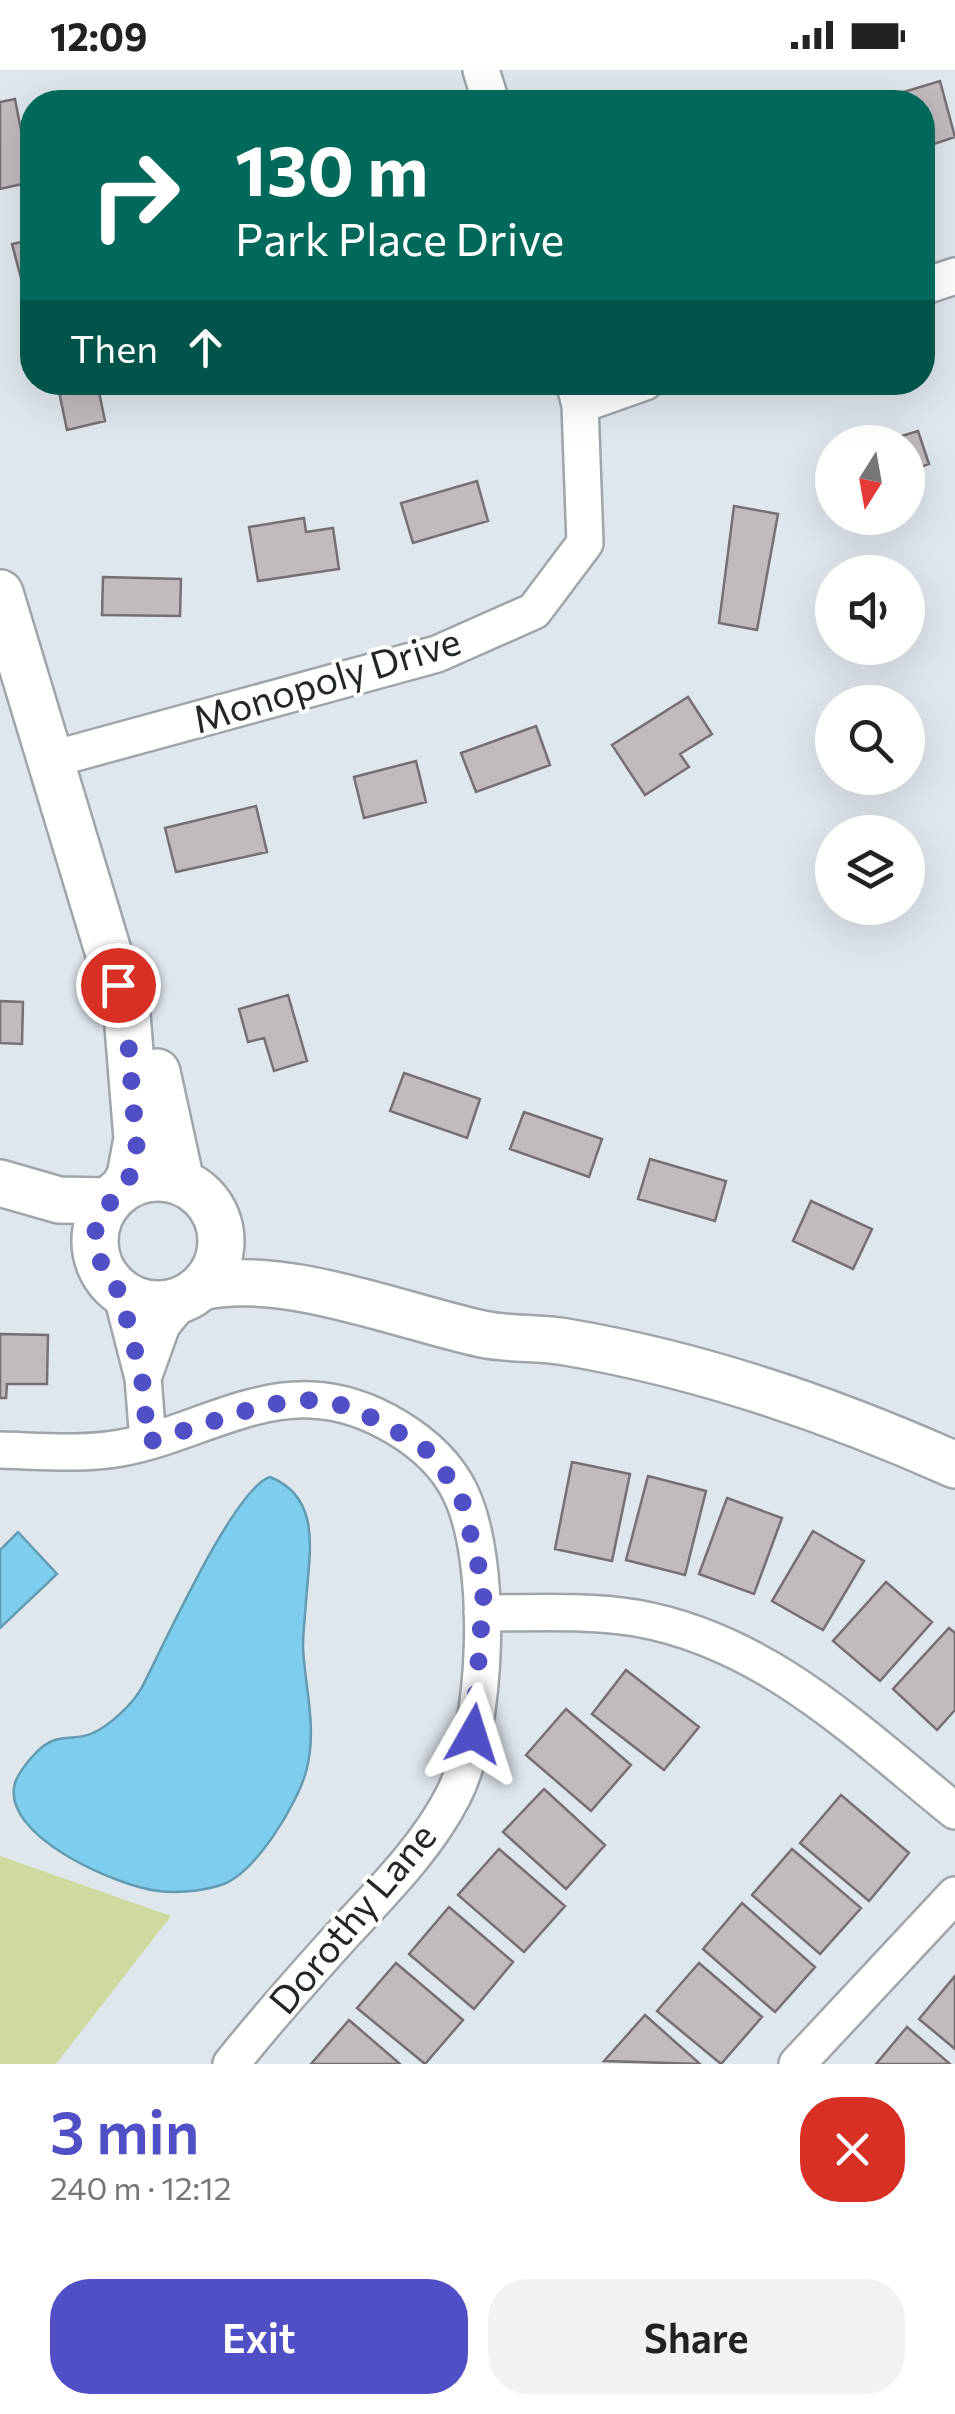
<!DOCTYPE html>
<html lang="en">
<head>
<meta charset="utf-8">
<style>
  :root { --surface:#fff; --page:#f2f2f2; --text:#222; --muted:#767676; --accent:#504fc6 }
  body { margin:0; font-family:Commissioner,sans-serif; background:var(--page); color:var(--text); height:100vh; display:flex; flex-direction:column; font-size:38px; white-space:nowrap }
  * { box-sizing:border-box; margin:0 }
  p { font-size:32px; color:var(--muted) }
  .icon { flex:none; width:55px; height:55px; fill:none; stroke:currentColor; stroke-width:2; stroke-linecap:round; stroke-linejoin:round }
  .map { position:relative; height:1994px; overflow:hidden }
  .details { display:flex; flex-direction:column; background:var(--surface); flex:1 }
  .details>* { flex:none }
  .top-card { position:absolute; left:20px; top:20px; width:915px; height:305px; border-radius:40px; box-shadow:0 10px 40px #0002; background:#00695c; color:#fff; overflow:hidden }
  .needle { width:65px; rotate:191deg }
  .tools { position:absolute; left:815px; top:355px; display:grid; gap:20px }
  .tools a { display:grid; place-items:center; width:110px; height:110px; border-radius:50%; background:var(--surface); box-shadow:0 10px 40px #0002; font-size:50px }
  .pin { position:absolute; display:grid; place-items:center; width:85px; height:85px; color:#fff; margin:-42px; border:5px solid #fff; border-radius:50%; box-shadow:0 2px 10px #0007 }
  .me { position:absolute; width:110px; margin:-55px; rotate:6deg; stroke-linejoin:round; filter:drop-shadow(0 0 8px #0008) }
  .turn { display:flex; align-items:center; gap:35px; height:210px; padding:0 50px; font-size:45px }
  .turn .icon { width:130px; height:130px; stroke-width:2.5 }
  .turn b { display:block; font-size:70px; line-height:85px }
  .then { display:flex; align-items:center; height:95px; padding:0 50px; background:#0003; gap:20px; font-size:38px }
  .round { display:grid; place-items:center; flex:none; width:105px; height:105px; border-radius:40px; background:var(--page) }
  .head { display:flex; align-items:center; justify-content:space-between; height:170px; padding:0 50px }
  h1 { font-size:60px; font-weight:600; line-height:75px; color:var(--accent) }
  .button { display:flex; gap:20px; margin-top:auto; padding:20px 50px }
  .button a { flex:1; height:115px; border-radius:40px; background:var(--accent); color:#fff; font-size:40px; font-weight:600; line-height:115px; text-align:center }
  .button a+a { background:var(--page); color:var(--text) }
  .status { display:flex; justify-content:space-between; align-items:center; height:70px; padding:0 50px; background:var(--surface); direction:ltr }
  .status svg { height:28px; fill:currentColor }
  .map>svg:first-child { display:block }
  .green { fill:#cedaa0 }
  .water { fill:#7fcded; stroke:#639bb2; stroke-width:2.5 }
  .building { fill:#c1babf; stroke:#767074; stroke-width:2.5 }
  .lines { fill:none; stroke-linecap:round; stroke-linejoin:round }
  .minor-casing { stroke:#9fa5aa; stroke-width:40 }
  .tertiary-casing { stroke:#9fa5aa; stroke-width:50 }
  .minor { stroke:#fff; stroke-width:35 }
  .tertiary { stroke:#fff; stroke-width:45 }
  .route { stroke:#504fc6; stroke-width:18; stroke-dasharray:0 32.4 }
  .labels { text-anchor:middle; stroke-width:8; stroke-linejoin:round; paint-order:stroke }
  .street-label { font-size:38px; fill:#232627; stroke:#fff }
</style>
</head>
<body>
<div class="status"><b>12:09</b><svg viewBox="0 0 49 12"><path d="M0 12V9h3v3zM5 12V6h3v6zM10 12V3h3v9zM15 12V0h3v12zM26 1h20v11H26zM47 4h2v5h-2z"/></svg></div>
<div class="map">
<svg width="955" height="1994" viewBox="0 0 955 1994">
  <rect width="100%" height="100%" fill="#e0e7ec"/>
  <!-- green -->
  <path class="green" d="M0 1786 171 1846 56 1994H0Z"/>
  <!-- water -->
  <path class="water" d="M270 1407C323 1428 309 1485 306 1532 305 1547 303 1562 303 1577 305 1619 317 1656 307 1698 299 1732 254 1807 218 1816 200 1821 177 1823 158 1821 117 1816 0 1766 15 1713 20 1699 40 1674 55 1670 67 1666 81 1669 93 1663 109 1656 134 1633 142 1617 163 1577 234 1418 270 1407Z
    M18 1462 57 1504 0 1558V1480Z"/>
  <!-- building -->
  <path class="building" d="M940 11 955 67 922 78V32H903L900 23Z
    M15 29 31 112 0 119V32Z
    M32 170V234L28 235 12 174Z
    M57 312H97L105 351 67 360Z
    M918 361 929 394 908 401V372L885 371Z
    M477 411 488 451 413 473 401 433Z
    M734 436 778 444 757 560 719 553Z
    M304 448 306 462 333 458 339 499 258 511 249 457Z
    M103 507 181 509 180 546 102 545Z
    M688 627 712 664 680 684 689 697 645 725 612 675Z
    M536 656 550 695 476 722 461 683Z
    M416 691 426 732 364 748 354 707Z
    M256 736 267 782 176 802 165 758Z
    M288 925 307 991 274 1001 264 968 248 972 239 939Z
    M0 931 23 932 22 974 0 973Z
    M404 1003 480 1029 467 1068 390 1041Z
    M524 1042 602 1069 589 1107 510 1079Z
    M650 1089 726 1111 715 1151 638 1129Z
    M811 1131 872 1159 853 1199 793 1171Z
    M0 1264 48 1265 47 1314H7L6 1328H0Z
    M572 1392 630 1404 612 1491 555 1479Z
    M648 1406 706 1421 685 1505 626 1490Z
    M727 1428 782 1448 754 1524 699 1504Z
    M813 1461 864 1491 823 1560 772 1531Z
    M886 1512 932 1552 880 1611 833 1571Z
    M949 1558 955 1563V1640L937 1660 893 1619Z
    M626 1600 699 1657 664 1700 592 1644Z
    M566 1639 631 1695 591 1741 526 1685Z
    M544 1719 605 1775 566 1819 503 1762Z
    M841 1725 909 1783 869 1831 800 1773Z
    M499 1779 565 1836 524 1882 458 1825Z
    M792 1779 861 1838 820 1884 752 1825Z
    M742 1833 815 1897 775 1942 703 1879Z
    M449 1837 513 1892 474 1939 409 1884Z
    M396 1893 463 1950 425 1994 357 1938Z
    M699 1893 762 1947 721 1994 657 1941Z
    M955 1906V1979L919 1949Z
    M645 1945 700 1994 604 1991Z
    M349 1950 400 1994H311Z
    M907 1957 950 1994H876Z"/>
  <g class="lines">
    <defs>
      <path id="minor" d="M481 0 491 32
        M922 217 955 206
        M580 335 645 312
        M53 689 437 584 534 541 585 473 580 335 574 312
        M121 1222 143 1308 148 1371
        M143 1308 162 1255 183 1229
        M0 1380C40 1381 82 1385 121 1378 184 1367 246 1327 311 1330 367 1332 435 1371 460 1422 494 1491 488 1659 453 1726 427 1777 383 1821 345 1862 306 1905 267 1949 231 1994
        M482 1543C533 1543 585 1540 636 1548 766 1571 856 1661 955 1741
        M797 1994 955 1825"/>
      <path id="tertiary" d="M0 523 127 944 137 1069 130 1106 123 1118
        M157 1002 181 1112
        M95 1171a63 63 0 1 1 126 0a63 63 0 1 1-126 0Z
        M0 1113 59 1130 108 1131
        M201 1217C282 1198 400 1246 482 1264 510 1270 538 1267 566 1272 701 1295 830 1339 955 1395"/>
    </defs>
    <!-- minor casing -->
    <use href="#minor" class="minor-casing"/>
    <!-- tertiary casing -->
    <use href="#tertiary" class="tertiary-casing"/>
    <!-- minor -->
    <use href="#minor" class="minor"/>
    <!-- tertiary -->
    <use href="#tertiary" class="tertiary"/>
  </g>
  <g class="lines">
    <!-- route -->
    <path class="route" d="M118 915 126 944 137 1082 130 1106 98 1149 94 1168 105 1206 120 1222 142 1308 148 1372 264 1335 311 1330 352 1337 423 1376 460 1422 484 1518 473 1664"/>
  </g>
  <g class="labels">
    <!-- street labels -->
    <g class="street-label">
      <text transform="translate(327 611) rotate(-17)" y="13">Monopoly Drive</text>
      <text transform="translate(353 1849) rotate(-50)" y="13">Dorothy Lane</text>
    </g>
  </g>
</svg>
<div class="tools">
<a><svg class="needle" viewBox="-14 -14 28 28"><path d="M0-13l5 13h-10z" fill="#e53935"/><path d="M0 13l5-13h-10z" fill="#767676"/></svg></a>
<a><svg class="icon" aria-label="sound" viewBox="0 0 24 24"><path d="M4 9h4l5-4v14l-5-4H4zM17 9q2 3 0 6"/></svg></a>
<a><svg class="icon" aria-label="search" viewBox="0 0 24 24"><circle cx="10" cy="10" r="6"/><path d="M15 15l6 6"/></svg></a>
<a><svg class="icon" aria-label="layers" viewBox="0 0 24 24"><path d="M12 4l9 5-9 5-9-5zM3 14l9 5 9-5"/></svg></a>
</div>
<div class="pin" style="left:118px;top:915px;background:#d93025"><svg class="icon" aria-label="arrive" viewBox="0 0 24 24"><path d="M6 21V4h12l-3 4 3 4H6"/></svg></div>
<svg class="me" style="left:473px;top:1664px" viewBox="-20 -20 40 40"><path d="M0-17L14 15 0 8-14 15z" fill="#504fc6" stroke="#fff" stroke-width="4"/></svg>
<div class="top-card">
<div class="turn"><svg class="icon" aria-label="right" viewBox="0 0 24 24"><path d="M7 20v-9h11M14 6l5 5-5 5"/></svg><div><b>130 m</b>Park Place Drive</div></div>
<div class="then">Then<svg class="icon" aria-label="ahead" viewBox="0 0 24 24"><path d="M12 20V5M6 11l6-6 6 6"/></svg></div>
</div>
</div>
<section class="details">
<div class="head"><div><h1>3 min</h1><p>240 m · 12:12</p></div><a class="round" style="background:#d93025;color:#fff"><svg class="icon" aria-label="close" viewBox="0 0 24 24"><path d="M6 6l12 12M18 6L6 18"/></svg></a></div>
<div class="button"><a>Exit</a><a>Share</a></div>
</section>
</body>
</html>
